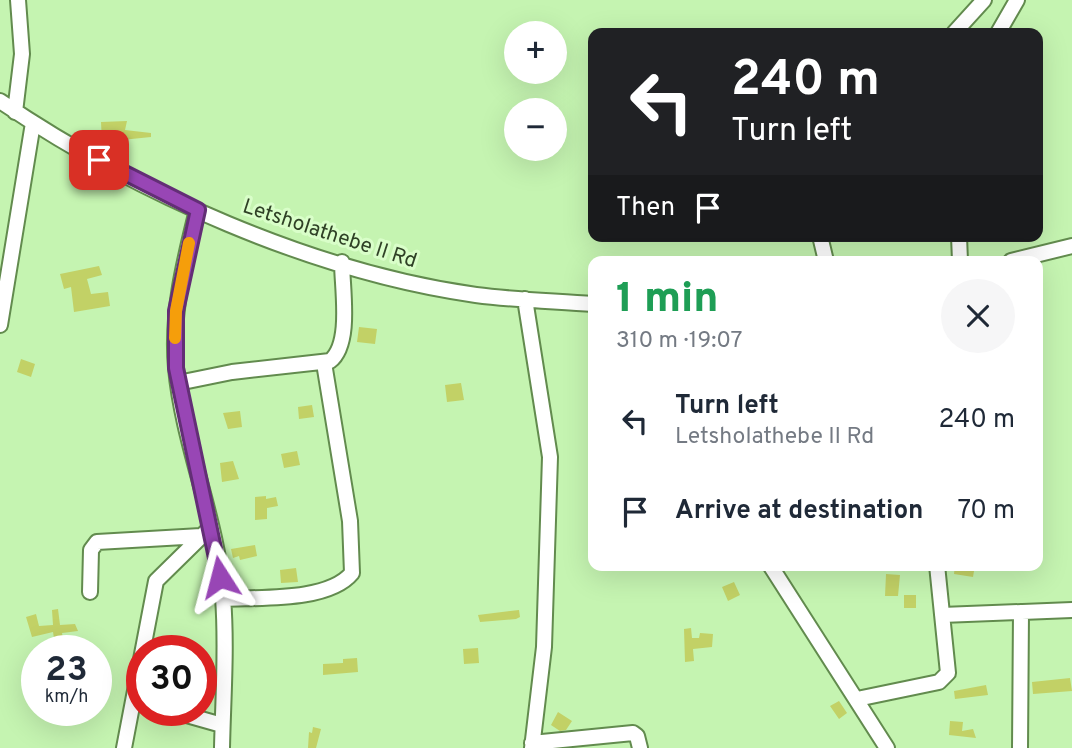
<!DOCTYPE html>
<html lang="en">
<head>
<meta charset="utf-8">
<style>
  :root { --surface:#fff; --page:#f6f6f7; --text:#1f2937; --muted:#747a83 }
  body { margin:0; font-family:Overpass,sans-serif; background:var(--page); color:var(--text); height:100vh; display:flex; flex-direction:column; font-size:26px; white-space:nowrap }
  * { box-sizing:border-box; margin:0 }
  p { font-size:23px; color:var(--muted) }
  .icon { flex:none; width:38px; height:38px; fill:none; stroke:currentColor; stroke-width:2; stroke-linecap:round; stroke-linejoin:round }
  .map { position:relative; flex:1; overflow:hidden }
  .side { position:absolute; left:588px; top:256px; width:455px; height:315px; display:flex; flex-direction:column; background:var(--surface); border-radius:14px; box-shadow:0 7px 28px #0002 }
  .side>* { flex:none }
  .guide { position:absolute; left:588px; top:28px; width:455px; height:214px; border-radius:14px; box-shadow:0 7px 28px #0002; background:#202124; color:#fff; overflow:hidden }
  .buttons { position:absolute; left:504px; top:21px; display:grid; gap:14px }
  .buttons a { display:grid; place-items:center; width:63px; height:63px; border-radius:50%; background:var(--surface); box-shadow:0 7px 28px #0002; font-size:35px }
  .speed { position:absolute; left:21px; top:635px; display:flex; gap:14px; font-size:35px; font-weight:700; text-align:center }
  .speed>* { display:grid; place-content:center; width:91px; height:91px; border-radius:50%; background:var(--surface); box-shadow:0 7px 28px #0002; line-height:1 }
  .speed small { font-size:18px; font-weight:400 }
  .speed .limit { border:10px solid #d22; background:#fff; color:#111 }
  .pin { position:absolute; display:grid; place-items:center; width:60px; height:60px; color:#fff; margin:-30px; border-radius:14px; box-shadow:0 4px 10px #0006 }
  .me { position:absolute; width:77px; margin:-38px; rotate:351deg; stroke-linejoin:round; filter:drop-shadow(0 0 5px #0008) }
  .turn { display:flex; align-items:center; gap:24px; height:147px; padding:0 28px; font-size:32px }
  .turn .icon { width:91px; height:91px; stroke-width:2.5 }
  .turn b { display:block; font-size:49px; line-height:60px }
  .then { display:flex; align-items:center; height:66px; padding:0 28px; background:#0003; gap:14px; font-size:26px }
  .round { display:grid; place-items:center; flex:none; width:74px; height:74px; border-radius:37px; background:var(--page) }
  .overview { display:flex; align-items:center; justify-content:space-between; height:119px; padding:0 28px }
  h1 { font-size:42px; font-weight:800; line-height:52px; color:#1e9e55 }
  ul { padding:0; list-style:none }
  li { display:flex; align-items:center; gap:21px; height:91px; padding:0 28px }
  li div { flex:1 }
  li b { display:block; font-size:26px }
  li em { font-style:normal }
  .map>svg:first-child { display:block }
  .building { fill:#c2d166 }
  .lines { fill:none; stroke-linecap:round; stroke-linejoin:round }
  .minor-casing { stroke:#628b4e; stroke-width:18 }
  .minor { stroke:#fff; stroke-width:14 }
  .route-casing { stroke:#632e76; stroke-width:18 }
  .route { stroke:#9846b5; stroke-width:12 }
  .slow { stroke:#f59e0b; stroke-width:12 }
  .labels { text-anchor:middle; stroke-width:6; stroke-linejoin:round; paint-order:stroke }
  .street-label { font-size:21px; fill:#2f4126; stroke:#d9fec9 }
</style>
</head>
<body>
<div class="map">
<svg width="1072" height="748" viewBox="0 0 1072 748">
  <rect width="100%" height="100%" fill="#c5f4b1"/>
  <!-- building -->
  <path class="building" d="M127 121 125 130 151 133V137L102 142 101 122Z
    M99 266 102 275 87 279 91 294 108 292 110 306 74 312 71 287 64 289 60 274Z
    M359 327 377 329 375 344 357 342Z
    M21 359 35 364 31 377 17 372Z
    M461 383 464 400 447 402 445 385Z
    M312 405 314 417 299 419 298 407Z
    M240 411 242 427 228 429 223 413Z
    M297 451 300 465 284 468 281 454Z
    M233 461 239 479 222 482 220 463Z
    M266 496V499L276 497 278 506 267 508V519L255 520V497Z
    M255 545 257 556 240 560 239 556 233 558 231 549Z
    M955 565H975L973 577 954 574Z
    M296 568 298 582 281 583 280 570Z
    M886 574 900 575 898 596H885Z
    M734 582 740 595 728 601 722 587Z
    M904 595H916V608H904Z
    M58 609 60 625 75 624 78 631 62 633 65 649 56 651 53 632 32 637 26 617 36 614 39 626 53 625 52 610Z
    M519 610 520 617 516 619 480 622 478 615Z
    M691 628 692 638H699L700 633 713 634 712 647 693 649 694 661 685 662 684 629Z
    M478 648 479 663 464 664 463 649Z
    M357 658 358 672 323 675V664L343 663V659Z
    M1070 678 1072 691 1033 694 1032 682Z
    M986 685 988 695 955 699 954 691Z
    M839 701 847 713 839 719 830 706Z
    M558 712 572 721 566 730 560 731 551 725Z
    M950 721 963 722 962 731 973 729 976 738 949 735Z
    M313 727 321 729 316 748H308L309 732 312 733Z"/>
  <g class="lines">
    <defs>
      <path id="minor" d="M954 33 984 0
        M998 33 1017 0
        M0 101C136 193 313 272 476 295 515 300 554 301 593 304
        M15 112 22 54 18 0
        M197 210C184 262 171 314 176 368 183 446 218 520 223 598 227 647 223 699 222 748
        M820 236 826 261
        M959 236 960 261
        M1011 261 1072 246
        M525 299 550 457 544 647 532 748
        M0 325 33 123
        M178 383 232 372 330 361C352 344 342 288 342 262
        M770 565 887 748
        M90 592 91 550 97 542 201 536
        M223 599C259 597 328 602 352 573L350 521 324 363
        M942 615 1072 610
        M857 699 939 682 948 673 937 565
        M169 710 222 725
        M532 743 633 733 637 736 640 748
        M124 748 156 581 211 527
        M1020 748 1021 612"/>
    </defs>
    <!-- minor casing -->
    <use href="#minor" class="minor-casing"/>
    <!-- minor -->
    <use href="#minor" class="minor"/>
  </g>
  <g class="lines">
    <defs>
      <path id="route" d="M99 160 198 210 176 311V368L220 577"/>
    </defs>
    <!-- route casing -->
    <use href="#route" class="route-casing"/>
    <!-- route -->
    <use href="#route" class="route"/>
    <!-- slow -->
    <path class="slow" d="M175 338 176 311 189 243"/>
  </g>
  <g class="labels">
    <!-- street labels -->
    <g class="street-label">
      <text transform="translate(330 233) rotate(18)" y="7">Letsholathebe II Rd</text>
    </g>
  </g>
</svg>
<div class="buttons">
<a>+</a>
<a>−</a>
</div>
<div class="speed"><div>23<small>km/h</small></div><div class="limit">30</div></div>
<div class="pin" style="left:99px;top:160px;background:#d93025"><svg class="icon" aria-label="arrive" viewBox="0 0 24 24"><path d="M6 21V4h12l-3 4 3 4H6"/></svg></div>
<svg class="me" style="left:220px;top:577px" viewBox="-20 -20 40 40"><path d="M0-17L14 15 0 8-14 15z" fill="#9846b5" stroke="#fff" stroke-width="4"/></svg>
<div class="guide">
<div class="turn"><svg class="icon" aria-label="left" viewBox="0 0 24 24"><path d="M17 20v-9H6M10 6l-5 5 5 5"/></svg><div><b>240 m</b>Turn left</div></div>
<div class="then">Then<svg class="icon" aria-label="arrive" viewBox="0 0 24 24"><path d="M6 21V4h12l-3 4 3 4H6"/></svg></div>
</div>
<section class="side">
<div class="overview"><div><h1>1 min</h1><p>310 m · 19:07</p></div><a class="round"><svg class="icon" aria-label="close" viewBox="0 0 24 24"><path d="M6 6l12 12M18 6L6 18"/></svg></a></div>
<ul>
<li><svg class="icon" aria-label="left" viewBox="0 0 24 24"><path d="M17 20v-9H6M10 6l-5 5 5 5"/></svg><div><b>Turn left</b><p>Letsholathebe II Rd</p></div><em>240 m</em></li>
<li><svg class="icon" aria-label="arrive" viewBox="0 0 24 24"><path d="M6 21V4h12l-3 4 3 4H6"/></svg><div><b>Arrive at destination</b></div><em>70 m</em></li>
</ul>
</section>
</div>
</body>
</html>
